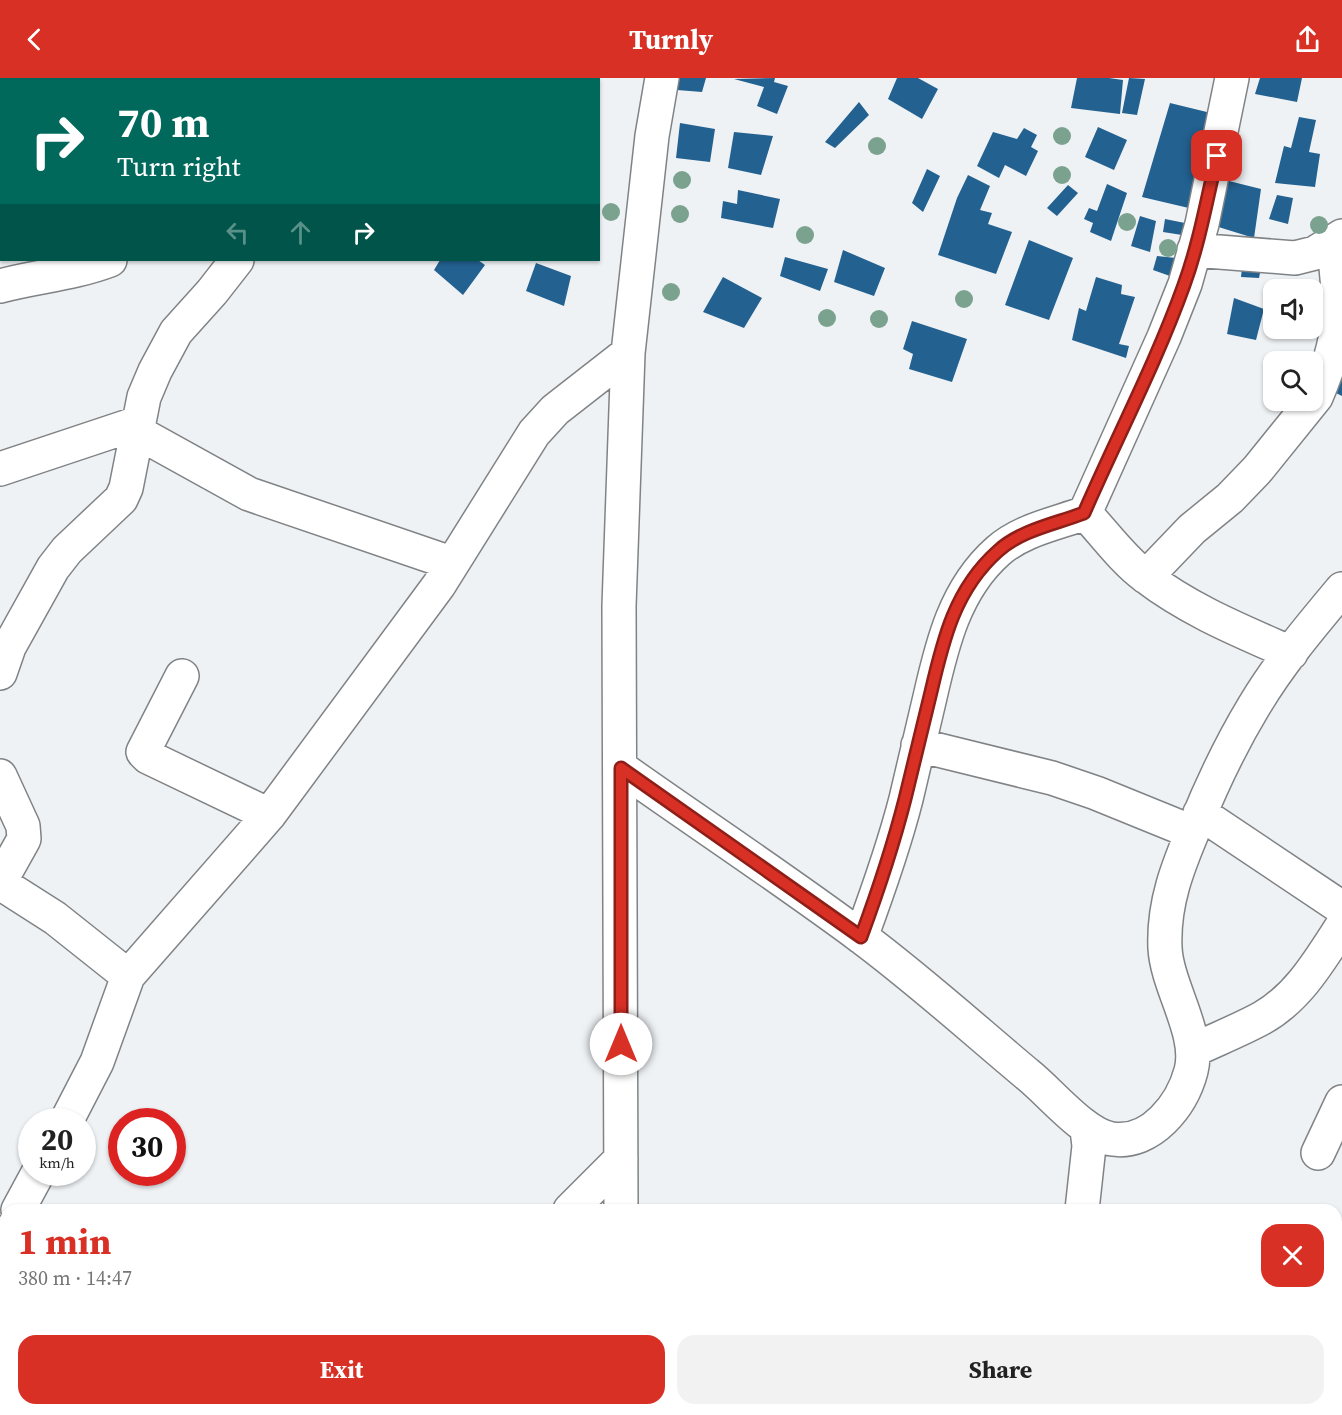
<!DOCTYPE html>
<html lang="en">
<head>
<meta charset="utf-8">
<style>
  :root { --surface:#fff; --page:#f2f2f2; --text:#222; --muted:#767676; --accent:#d93025 }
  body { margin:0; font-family:"Source Serif 4",serif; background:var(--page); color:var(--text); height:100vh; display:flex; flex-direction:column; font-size:22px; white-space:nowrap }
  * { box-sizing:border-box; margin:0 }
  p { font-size:20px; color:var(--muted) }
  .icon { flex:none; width:33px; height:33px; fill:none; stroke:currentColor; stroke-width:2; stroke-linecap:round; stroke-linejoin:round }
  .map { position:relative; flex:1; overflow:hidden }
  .drawer { position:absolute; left:0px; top:1126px; width:1342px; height:212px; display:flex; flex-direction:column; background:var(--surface); border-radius:18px 18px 0 0; box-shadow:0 2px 4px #0004 }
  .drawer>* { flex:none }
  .guide { position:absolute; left:0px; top:0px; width:600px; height:183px; box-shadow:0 2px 4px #0004; background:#00695c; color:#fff; overflow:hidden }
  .fabs { position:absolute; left:1263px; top:201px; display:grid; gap:12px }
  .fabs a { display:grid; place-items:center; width:60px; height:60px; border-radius:12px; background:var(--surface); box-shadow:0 2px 4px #0004; font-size:30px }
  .speed { position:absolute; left:18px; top:1030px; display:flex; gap:12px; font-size:30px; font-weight:700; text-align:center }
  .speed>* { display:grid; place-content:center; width:78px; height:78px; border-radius:50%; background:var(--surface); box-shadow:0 2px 4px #0004; line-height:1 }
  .speed small { font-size:15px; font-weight:400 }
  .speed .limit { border:9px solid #d22; background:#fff; color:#111 }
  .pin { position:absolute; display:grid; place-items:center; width:51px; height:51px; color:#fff; margin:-26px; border-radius:12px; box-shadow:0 3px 9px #0006 }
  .me { position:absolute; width:66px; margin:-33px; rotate:0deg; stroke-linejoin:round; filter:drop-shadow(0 0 4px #0008) }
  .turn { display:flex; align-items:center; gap:21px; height:126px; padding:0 18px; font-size:27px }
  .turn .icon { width:78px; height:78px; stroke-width:2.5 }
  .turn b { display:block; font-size:42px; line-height:51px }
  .lanes { display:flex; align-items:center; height:57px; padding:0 18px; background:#0003; justify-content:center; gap:30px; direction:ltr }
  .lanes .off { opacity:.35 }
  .round { display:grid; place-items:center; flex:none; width:63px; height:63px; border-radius:18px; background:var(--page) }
  .head { display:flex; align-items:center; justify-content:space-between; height:102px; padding:0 18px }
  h1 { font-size:36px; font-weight:700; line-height:45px; color:var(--accent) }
  .primary-button { display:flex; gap:12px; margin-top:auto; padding:12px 18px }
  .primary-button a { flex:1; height:69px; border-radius:18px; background:var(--accent); color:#fff; font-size:24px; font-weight:700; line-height:69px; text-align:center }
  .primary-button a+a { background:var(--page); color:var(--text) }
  header { display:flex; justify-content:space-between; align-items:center; height:78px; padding:0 18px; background:var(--accent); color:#fff; font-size:27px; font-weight:700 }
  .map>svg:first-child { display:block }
  .building { fill:#236190 }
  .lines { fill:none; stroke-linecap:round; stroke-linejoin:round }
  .minor-casing { stroke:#808385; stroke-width:36 }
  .minor { stroke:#fff; stroke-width:33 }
  .tree { fill:#7aa28f }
  .route-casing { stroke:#8d1f18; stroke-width:15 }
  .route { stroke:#d93025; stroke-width:10 }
</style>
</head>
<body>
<header><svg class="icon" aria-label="back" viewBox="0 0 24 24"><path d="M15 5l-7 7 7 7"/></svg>Turnly<svg class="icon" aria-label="share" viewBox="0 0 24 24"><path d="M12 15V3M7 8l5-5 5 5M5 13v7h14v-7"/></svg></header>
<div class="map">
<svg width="1342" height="1337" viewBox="0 0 1342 1337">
  <rect width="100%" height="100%" fill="#eff2f5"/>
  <!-- building -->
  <path class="building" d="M679 0H706L702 14 677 12Z
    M775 0 774 4 788 8 777 36 757 28 764 9 734 1Z
    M897 0H918L938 11 922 41 888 21Z
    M1077 0H1109L1123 2 1120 36 1071 30Z
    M1129 0 1145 1 1137 37 1122 35Z
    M1260 0H1302L1297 24 1255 16Z
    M859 24 869 37 835 70 825 64Z
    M1170 25 1215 36 1193 131 1142 119Z
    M1299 39 1316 42 1309 74 1320 76 1315 109 1275 105 1284 68 1291 70Z
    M680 45 715 51 710 84 676 80Z
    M1098 49 1127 62 1114 92 1085 79Z
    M1024 50 1037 57 1031 69 1038 73 1026 98 1005 87 999 100 977 88 993 54 1017 61Z
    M734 54 773 58 761 97 728 90Z
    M927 91 940 98 923 134 912 125Z
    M968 97 990 108 980 132 992 135 988 146 1012 154 996 196 938 177 957 120Z
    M1221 101 1261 111 1254 160 1212 147Z
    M1107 106 1127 115 1111 163 1090 154 1093 145 1084 141 1089 130 1097 133Z
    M1068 107 1078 115 1057 138 1047 130Z
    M738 112 780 121 773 150 721 140 723 123 737 126Z
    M1277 117 1293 120 1288 146 1269 141Z
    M1140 138 1156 143 1150 174 1131 168Z
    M1165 141 1185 145 1182 157 1163 154Z
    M1029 162 1073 180 1049 242 1005 227Z
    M843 172 885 190 874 218 834 204Z
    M1157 178 1176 180 1170 198 1153 192Z
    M785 179 828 191 820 213 780 198Z
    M1243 181 1262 185 1259 200 1241 199Z
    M440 182H478L485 187 463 217 434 192Z
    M536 185 571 198 564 228 526 213Z
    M723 199 762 220 744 250 703 234Z
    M1096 199 1122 207 1121 216 1135 219 1119 266 1129 268 1126 280 1072 262 1079 230 1086 233Z
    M1234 220 1264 231 1256 262 1227 256Z
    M912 243 967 261 952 304 909 291 913 276 903 271Z
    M1342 274V318L1324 309Z"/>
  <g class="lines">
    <defs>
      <path id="minor" d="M414 2 416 0
        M0 7 2 6
        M1194 172 1295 180 1315 175 1342 158
        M0 208C38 198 73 196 110 182
        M137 354 249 416 451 485
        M0 391 138 345
        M1085 435C1103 454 1124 483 1145 498 1189 532 1241 553 1291 575
        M1146 499 1192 451 1230 420 1257 392 1316 319C1342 260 1342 229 1333 165
        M0 595 9 569 53 490 67 472 121 421 126 410 144 319 155 293 176 254 212 214 237 182
        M182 598 143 674 148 679 269 737
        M918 667 1052 700 1096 715 1192 754
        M621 690C700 746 782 800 860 858 918 901 972 950 1027 996 1050 1014 1084 1057 1112 1061 1151 1067 1182 1027 1191 993 1201 956 1167 909 1165 870 1163 825 1178 788 1195 748 1212 706 1231 666 1254 628 1279 586 1311 548 1342 511
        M0 698 23 748 24 761 0 804
        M1200 735 1342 830
        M0 805 55 840 128 898
        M861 859C878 813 894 768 906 721 914 687 922 653 930 619 942 566 955 511 998 473 1022 452 1055 446 1085 435L1164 259 1185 206 1202 146 1232 0
        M1194 972C1217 961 1240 952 1262 940 1298 920 1320 882 1342 848
        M66 1044 97 984 128 898 269 737 439 507 534 355 555 332 628 275
        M1318 1075 1342 1024
        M18 1132 38 1095
        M570 1132 621 1081
        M621 1132 619 528 628 275 652 58 662 0
        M1082 1132 1089 1068 1087 1051
        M0 1165 6 1154
        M621 1332 622 1337
        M1169 1332 1176 1337
        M474 1337 477 1332
        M1102 1337 1105 1332"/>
    </defs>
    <!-- minor casing -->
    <use href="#minor" class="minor-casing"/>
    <!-- minor -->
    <use href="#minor" class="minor"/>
  </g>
  <!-- trees -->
  <g class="tree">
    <circle cx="1062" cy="58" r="9"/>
    <circle cx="877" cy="68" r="9"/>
    <circle cx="1062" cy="97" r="9"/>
    <circle cx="682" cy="102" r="9"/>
    <circle cx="611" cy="134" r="9"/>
    <circle cx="680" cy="136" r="9"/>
    <circle cx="1127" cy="144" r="9"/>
    <circle cx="1319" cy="147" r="9"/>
    <circle cx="805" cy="157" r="9"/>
    <circle cx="1168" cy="170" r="9"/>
    <circle cx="671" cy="214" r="9"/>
    <circle cx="964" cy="221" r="9"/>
    <circle cx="827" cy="240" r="9"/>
    <circle cx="879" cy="241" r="9"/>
  </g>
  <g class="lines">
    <defs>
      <path id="route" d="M621 966V690L861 859C878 813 893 768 905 721 914 685 922 650 931 614 943 562 955 511 998 473 1021 452 1055 446 1084 435 1117 359 1156 285 1184 207 1199 166 1207 121 1217 78"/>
    </defs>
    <!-- route casing -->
    <use href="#route" class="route-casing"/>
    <!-- route -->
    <use href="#route" class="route"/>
  </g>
</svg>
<div class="fabs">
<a><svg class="icon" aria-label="sound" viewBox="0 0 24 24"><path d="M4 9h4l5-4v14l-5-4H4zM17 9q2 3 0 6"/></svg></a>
<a><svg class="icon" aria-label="search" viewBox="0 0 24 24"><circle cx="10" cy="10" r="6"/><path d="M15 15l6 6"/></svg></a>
</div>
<div class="speed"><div>20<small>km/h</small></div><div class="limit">30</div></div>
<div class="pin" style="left:1217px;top:78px;background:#d93025"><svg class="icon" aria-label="arrive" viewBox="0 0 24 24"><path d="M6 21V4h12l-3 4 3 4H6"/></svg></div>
<svg class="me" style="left:621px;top:966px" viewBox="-20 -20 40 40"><circle r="19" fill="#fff"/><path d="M0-13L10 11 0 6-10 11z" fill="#d93025"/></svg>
<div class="guide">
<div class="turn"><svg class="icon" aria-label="right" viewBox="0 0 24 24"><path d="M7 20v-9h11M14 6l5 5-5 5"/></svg><div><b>70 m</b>Turn right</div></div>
<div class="lanes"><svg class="icon off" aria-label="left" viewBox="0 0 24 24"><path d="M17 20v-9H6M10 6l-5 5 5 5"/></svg><svg class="icon off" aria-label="ahead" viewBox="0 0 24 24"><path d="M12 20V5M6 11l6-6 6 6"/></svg><svg class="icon" aria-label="right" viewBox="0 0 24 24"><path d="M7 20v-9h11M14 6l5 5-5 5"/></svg></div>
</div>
<section class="drawer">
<div class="head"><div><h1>1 min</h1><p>380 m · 14:47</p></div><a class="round" style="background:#d93025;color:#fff"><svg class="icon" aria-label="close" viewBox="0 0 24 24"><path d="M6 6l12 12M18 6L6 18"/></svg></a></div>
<div class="primary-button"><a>Exit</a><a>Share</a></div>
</section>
</div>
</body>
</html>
